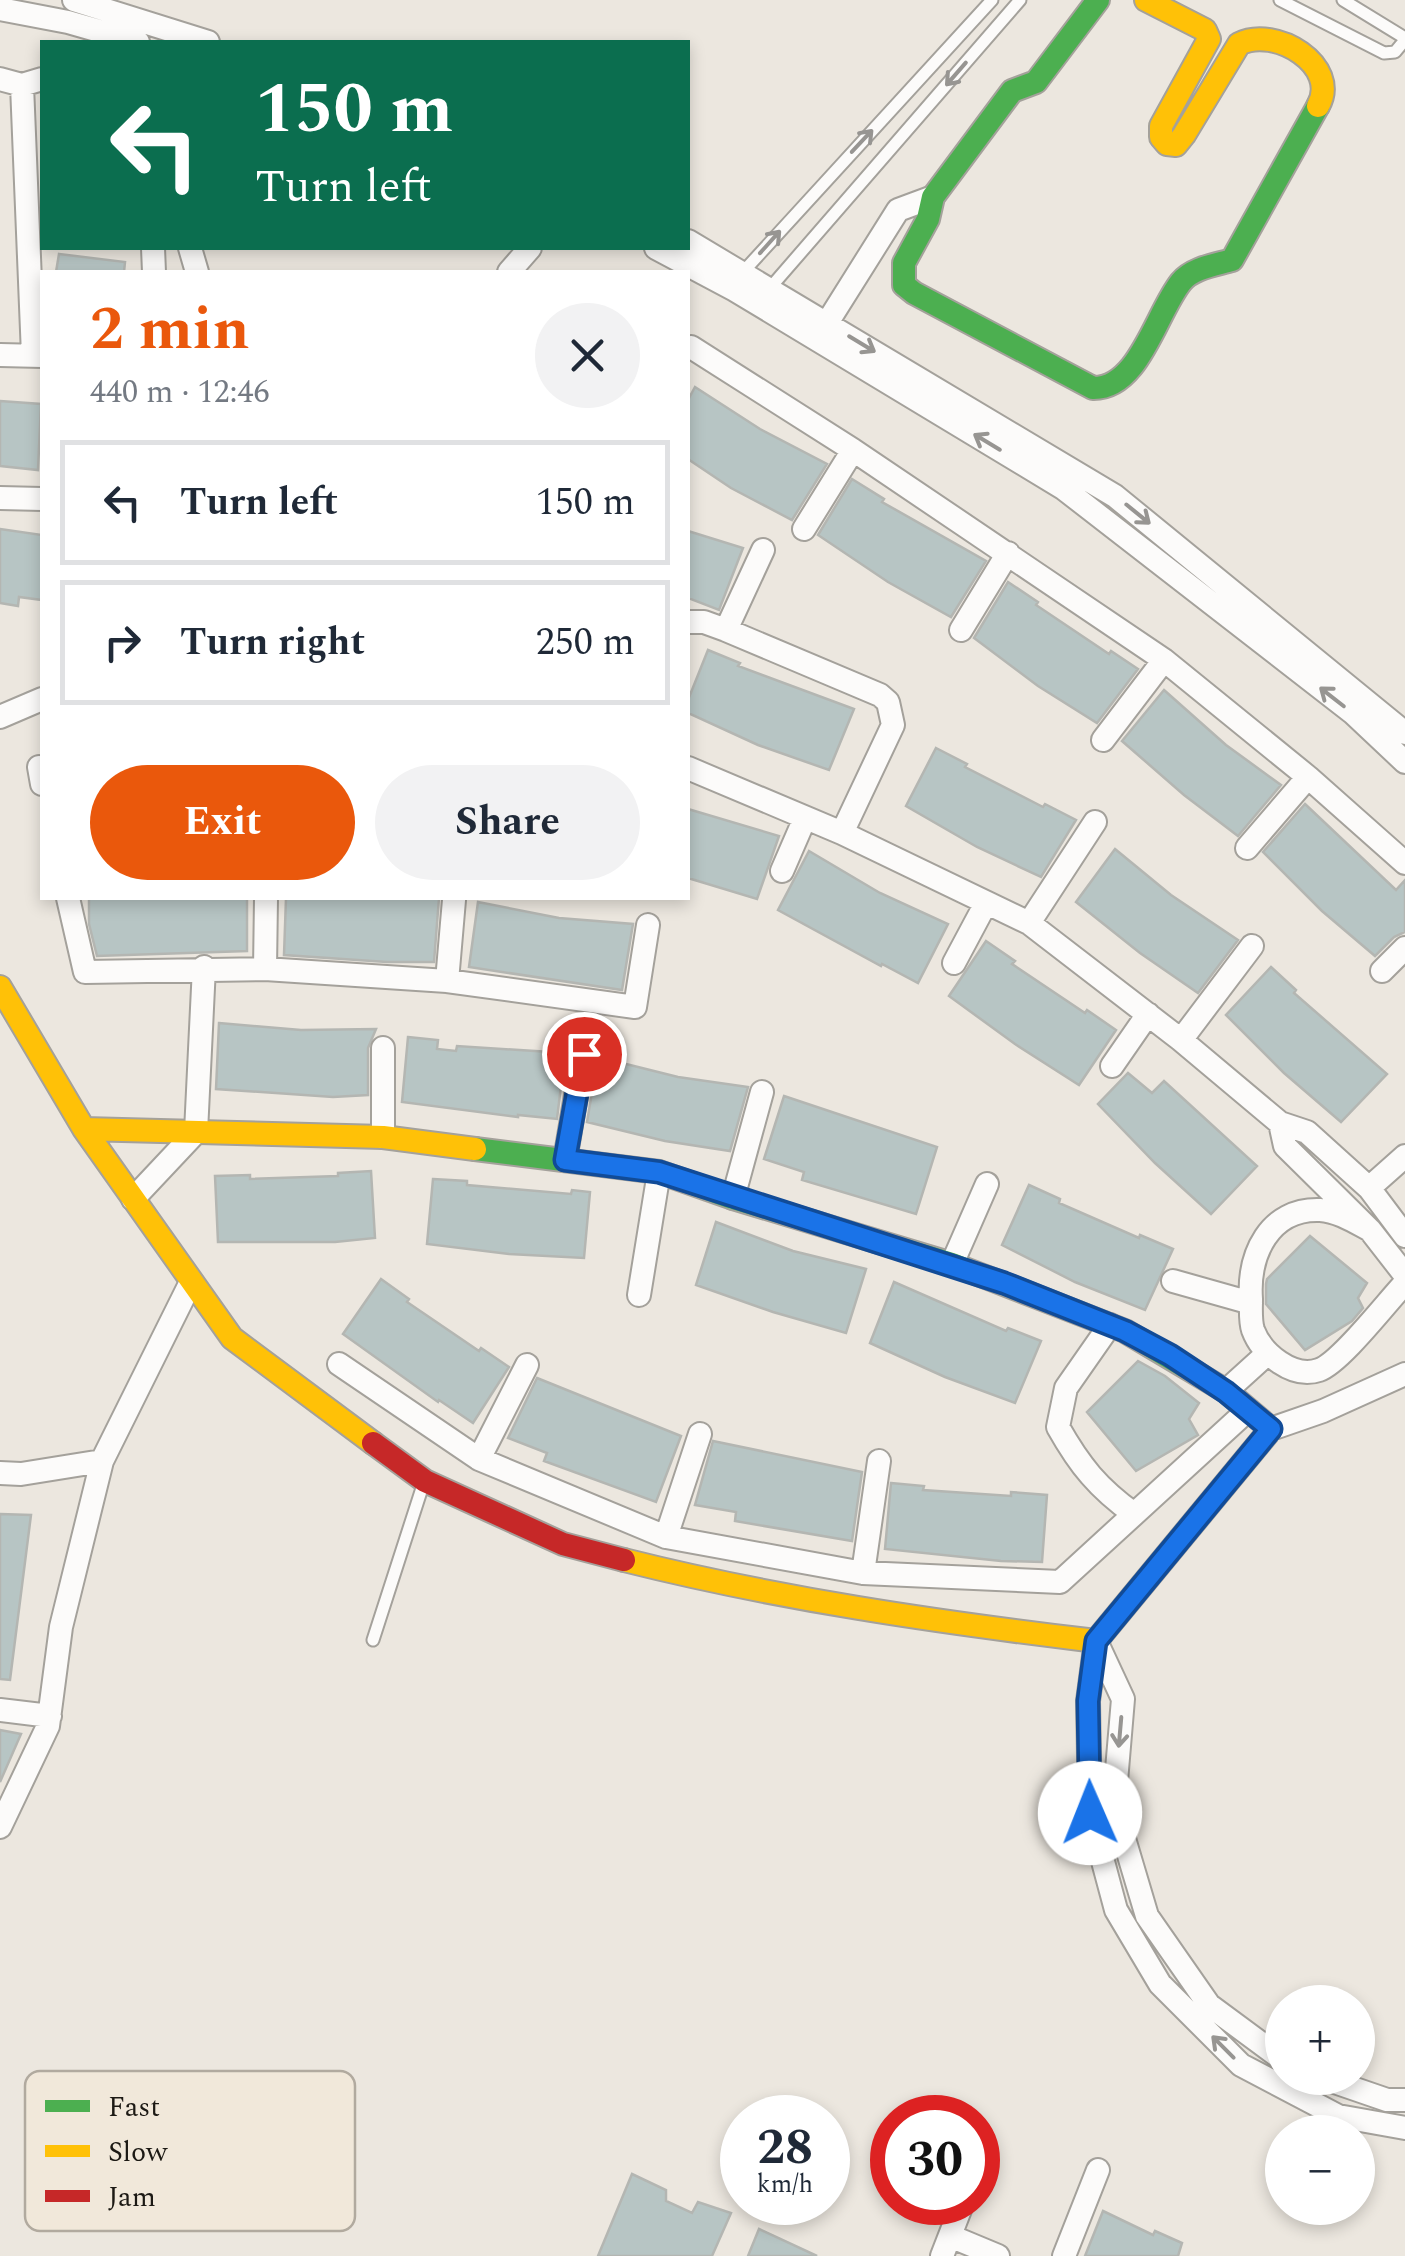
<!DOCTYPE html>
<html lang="en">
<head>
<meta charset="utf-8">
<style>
  :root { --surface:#fff; --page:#f2f2f3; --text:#1f2937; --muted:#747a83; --line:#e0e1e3; --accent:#ea580c }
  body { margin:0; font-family:Spectral,serif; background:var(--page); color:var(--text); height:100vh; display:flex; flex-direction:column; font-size:38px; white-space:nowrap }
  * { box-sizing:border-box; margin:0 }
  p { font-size:32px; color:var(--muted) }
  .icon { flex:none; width:55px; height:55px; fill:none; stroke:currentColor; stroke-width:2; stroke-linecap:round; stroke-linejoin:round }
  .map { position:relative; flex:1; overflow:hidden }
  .panel { position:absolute; left:40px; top:270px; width:650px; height:630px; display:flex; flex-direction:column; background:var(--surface); border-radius:0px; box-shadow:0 5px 15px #0003 }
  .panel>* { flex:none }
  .top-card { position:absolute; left:40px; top:40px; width:650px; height:210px; border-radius:0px; box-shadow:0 5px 15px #0003; background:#0b6e4f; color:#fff; overflow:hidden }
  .tools { position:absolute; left:1265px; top:1985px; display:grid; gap:20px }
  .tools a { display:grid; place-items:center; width:110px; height:110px; border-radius:50%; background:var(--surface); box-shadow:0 5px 15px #0003; font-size:50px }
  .speed { position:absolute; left:720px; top:2095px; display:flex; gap:20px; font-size:50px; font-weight:700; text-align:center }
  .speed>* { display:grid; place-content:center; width:130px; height:130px; border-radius:50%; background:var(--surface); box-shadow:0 5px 15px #0003; line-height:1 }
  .speed small { font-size:25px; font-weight:400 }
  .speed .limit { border:15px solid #d22; background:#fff; color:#111 }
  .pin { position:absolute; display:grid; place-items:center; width:85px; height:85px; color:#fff; margin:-42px; border:5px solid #fff; border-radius:50%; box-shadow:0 2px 10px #0007 }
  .me { position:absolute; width:110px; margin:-55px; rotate:359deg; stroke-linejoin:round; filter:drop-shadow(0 0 8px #0008) }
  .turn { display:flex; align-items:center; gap:35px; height:210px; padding:0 50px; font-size:45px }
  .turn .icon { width:130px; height:130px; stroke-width:2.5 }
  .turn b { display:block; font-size:70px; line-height:85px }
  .round { display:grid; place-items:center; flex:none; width:105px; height:105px; border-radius:52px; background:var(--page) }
  .summary { display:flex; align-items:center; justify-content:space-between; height:170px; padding:0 50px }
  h1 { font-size:60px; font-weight:700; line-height:75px; color:var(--accent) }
  .button { display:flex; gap:20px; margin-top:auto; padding:20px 50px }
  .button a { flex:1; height:115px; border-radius:60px; background:var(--accent); color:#fff; font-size:40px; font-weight:700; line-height:115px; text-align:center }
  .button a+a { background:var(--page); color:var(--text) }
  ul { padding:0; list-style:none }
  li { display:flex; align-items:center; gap:30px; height:125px; margin:0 20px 15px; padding:0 30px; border:5px solid var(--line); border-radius:0px }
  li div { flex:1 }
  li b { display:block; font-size:38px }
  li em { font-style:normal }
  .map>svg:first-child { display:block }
  .building { fill:#b7c5c4; stroke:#b4b6b2; stroke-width:2.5 }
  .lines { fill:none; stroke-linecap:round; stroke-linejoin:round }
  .lane-casing { stroke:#a4a19b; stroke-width:15 }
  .street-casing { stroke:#a4a19b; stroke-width:26 }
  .fast-casing { stroke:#a4a19b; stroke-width:26 }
  .slow-casing { stroke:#a4a19b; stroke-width:26 }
  .jam-casing { stroke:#a4a19b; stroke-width:26 }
  .lane { stroke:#fcfbfa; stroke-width:11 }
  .street { stroke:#fcfbfa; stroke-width:22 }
  .fast { stroke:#4caf50; stroke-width:22 }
  .slow { stroke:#ffc107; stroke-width:22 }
  .jam { stroke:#c62828; stroke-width:22 }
  .oneway { stroke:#979592 }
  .route-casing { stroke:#114b97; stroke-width:25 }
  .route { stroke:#1a73e8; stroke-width:18 }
  .key { fill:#f1e8da; stroke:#b1aa9f; stroke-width:2.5 }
  .key-label { font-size:28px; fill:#1c1914 }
</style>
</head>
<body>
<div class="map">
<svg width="1405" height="2256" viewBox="0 0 1405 2256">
  <rect width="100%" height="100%" fill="#ece7df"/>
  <!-- building -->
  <path class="building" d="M59 254 125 262 124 272H56Z
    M695 387 760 429 827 464 792 520 731 488 688 459V400Z
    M0 401 41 404 38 470 0 466Z
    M852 479 884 499 882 502 986 561 951 617 888 582 818 535Z
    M0 529 42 535V600L19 597 18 606 0 603Z
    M688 531 743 548 719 610 688 598Z
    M1008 582 1038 602 1036 605 1109 654 1111 651 1138 669 1097 723 1038 686 974 638Z
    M708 650 740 663 738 666 854 709 829 770 758 745 688 713V700Z
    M1164 690 1226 745 1281 785 1238 836 1184 795 1122 741Z
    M936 748 967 764 965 767 1043 807 1045 804 1076 820 1041 877 977 847 906 806Z
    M1305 804 1396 890 1405 880V932L1394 937 1375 956 1322 911 1263 852Z
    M688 809 779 836 757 899 688 878Z
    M1115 849 1171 895 1238 940 1198 993 1140 953 1076 902Z
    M809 851 880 893 948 924 918 983 882 964 881 966 778 910Z
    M89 898H247V951L97 956 89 924Z
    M286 898H439L434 962H387L284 955Z
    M478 902 559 918 633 924 622 990 469 967Z
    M986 941 1015 961 1012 964 1085 1013 1087 1010 1116 1030 1079 1085 1015 1044 949 996Z
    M1271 967 1296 990 1294 993 1387 1074 1341 1122 1284 1073 1226 1015Z
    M219 1023 301 1030 376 1029 368 1048V1095L333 1097 216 1089Z
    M408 1037 438 1040 437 1049 456 1051 457 1046 565 1053 557 1119 518 1115V1117L402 1102Z
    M598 1057 678 1077 748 1087 730 1151 665 1141 587 1122Z
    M1128 1073 1152 1093 1164 1081 1257 1166 1211 1214 1155 1163 1098 1104Z
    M784 1096 937 1147 916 1214 802 1180 804 1172 764 1159Z
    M371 1171 375 1238 335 1242H218L215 1176 250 1175V1179L338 1176V1173Z
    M433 1179 467 1181V1185L571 1194 572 1190 590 1192 584 1258 509 1254 427 1244Z
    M1029 1185 1060 1199 1059 1203 1139 1238 1140 1235 1173 1249 1145 1310 1075 1282 1002 1245Z
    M716 1222 793 1251 866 1269 846 1333 773 1312 696 1285Z
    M1310 1236 1367 1283 1358 1298 1363 1308 1352 1321 1305 1350 1266 1304V1284L1267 1279Z
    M381 1279 409 1299 407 1302 479 1351 481 1348 509 1367 473 1423 439 1400 438 1402 343 1334Z
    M894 1282 1006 1331 1008 1328 1041 1341 1015 1403 945 1377 870 1343Z
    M1138 1361 1165 1376 1199 1403 1189 1419 1198 1435 1136 1471 1087 1412Z
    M537 1378 681 1436 656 1502 544 1461 547 1453 508 1438Z
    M713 1441 862 1472 852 1541 735 1521 736 1512 695 1505Z
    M891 1483 924 1486 923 1490 1011 1496V1492L1047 1495 1042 1562 1001 1561 885 1549Z
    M0 1514 31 1515 10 1680 0 1679Z
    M0 1730 21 1734 0 1782Z
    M632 2174 666 2190V2201L692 2213 698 2202 731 2213 712 2256H598Z
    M1103 2211 1153 2235 1155 2231 1182 2243 1178 2256H1085Z
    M759 2229 817 2256H748Z"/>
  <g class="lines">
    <defs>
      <path id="lane" d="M1280 0 1384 53 1395 52 1405 40
        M1343 0 1405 38
        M743 272 992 0
        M770 288 1020 0
        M373 1640 423 1485"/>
      <path id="street" d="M74 0 208 42
        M0 9 68 22 138 42
        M0 79 22 85 42 79
        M22 85 33 355
        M688 241 1115 496 1405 733
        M153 248 154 272
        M190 248 197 272
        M656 248 735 290 1063 488 1353 713 1405 762
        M509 272 530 248
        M827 323 898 210 933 197
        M691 347 853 450 1164 660 1308 777 1405 863
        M0 355 42 356
        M0 498 42 499
        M804 529 853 450
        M688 622H704L726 630 763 550
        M726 630 880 695 888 702 893 725 842 833
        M961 630 1008 553
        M0 717 42 699
        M1103 740 1164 660
        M39 767 42 784
        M688 768 842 833 1029 923 1181 1040 1280 1123 1307 1132 1369 1188 1405 1236
        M1247 848 1308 777
        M782 871 805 818
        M68 898 85 972 265 969 447 981 635 1007 648 925
        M1029 923 1095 822
        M954 963 986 903
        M265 969 266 898
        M1382 971 1405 948
        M447 981 454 900
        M1181 1040 1252 946
        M383 1048V1137
        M1112 1066 1148 1014
        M1280 1123 1285 1146 1370 1230 1405 1275
        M565 1160 583 1054
        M1369 1188 1405 1156
        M733 1198 762 1092
        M133 1199 196 1132 204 967
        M1370 1230C1355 1222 1338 1211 1320 1210 1269 1208 1248 1255 1251 1299 1251 1309 1250 1321 1253 1330 1262 1354 1293 1379 1319 1370 1340 1363 1387 1302 1405 1283
        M952 1264 987 1184
        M1173 1281 1251 1303
        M639 1295 659 1172
        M1110 1325 1066 1388 1058 1427C1080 1466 1098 1488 1134 1514
        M339 1364 479 1459 666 1537 863 1573 1060 1582 1248 1410
        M1405 1374 1323 1411 1271 1429 1096 1641 1088 1701 1090 1813 1116 1910 1160 1984 1241 2065 1338 2116 1405 2128
        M1226 1391 1268 1353
        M479 1459 527 1365
        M0 1473 21 1474 102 1461 191 1282
        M666 1537 700 1434
        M863 1573 879 1461
        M1096 1641 1123 1699 1114 1805 1147 1916 1209 2005 1282 2059
        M0 1710 50 1716
        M0 1827 48 1726 61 1627 102 1461
        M1323 2078 1387 2100H1405
        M950 2236 998 2256
        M942 2256 963 2202
        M1064 2256 1098 2170"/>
      <path id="fast" d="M1098 0 1036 82 1012 91 933 197 928 219 904 263V285L914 293 1093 388C1139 389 1156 313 1181 282 1192 268 1215 265 1232 260L1318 106
        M475 1149 659 1172 733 1198 952 1264 1125 1331 1226 1391 1271 1429"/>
      <path id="slow" d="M1146 0 1205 30 1209 39 1161 126V137L1167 144 1176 145 1184 135 1239 44C1275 25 1341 66 1318 106
        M0 987 84 1129 232 1338 373 1443
        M84 1129 383 1137 475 1149
        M624 1560C779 1599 937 1622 1096 1641"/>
      <path id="jam" d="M373 1443 425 1481 563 1544 624 1560"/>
    </defs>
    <!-- lane casing -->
    <use href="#lane" class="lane-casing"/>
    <!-- street casing -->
    <use href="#street" class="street-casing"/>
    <!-- fast casing -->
    <use href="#fast" class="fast-casing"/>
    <!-- slow casing -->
    <use href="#slow" class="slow-casing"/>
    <!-- jam casing -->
    <use href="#jam" class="jam-casing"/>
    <!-- lane -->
    <use href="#lane" class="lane"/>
    <!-- street -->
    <use href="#street" class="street"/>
    <!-- fast -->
    <use href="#fast" class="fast"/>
    <!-- slow -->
    <use href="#slow" class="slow"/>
    <!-- jam -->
    <use href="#jam" class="jam"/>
  </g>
  <!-- one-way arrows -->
  <defs><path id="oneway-shaft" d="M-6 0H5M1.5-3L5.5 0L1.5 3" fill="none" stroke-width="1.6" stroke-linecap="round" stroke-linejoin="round" transform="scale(2.5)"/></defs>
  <g class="oneway">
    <use href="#oneway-shaft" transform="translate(956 74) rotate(131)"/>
    <use href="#oneway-shaft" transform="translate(862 141) rotate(-47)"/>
    <use href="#oneway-shaft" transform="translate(770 242) rotate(-48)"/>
    <use href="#oneway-shaft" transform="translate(862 344) rotate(31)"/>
    <use href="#oneway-shaft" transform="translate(987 442) rotate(-149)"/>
    <use href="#oneway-shaft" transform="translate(1138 514) rotate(39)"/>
    <use href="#oneway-shaft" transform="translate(1332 697) rotate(-142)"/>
    <use href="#oneway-shaft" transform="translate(1120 1732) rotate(95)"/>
    <use href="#oneway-shaft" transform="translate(1223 2047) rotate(-135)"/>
  </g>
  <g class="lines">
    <defs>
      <path id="route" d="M584 1054 565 1160 659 1172 1004 1283 1125 1331 1170 1355 1226 1392 1271 1429 1096 1641 1088 1701 1090 1813"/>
    </defs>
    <!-- route casing -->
    <use href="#route" class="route-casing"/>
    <!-- route -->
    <use href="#route" class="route"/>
  </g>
  <!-- legend -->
  <rect x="25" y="2071" width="330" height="160" rx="15" class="key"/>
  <rect x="45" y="2100" width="45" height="12" fill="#4caf50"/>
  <rect x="45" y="2145" width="45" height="12" fill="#ffc107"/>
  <rect x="45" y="2190" width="45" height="12" fill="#c62828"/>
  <g class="key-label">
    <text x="108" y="2116">Fast</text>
    <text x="108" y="2161">Slow</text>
    <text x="108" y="2206">Jam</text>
  </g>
</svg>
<div class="tools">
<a>+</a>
<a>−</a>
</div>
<div class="speed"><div>28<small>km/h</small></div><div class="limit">30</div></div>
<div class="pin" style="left:584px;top:1054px;background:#d93025"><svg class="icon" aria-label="arrive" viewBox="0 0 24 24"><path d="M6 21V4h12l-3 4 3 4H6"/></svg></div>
<svg class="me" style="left:1090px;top:1813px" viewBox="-20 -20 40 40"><circle r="19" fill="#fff"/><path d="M0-13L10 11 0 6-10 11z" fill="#1a73e8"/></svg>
<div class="top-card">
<div class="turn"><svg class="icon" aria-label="left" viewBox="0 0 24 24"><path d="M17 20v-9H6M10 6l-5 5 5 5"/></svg><div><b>150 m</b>Turn left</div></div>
</div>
<section class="panel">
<div class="summary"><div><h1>2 min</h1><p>440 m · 12:46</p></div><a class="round"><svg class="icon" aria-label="close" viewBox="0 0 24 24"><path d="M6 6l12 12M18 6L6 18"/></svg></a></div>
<ul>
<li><svg class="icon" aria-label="left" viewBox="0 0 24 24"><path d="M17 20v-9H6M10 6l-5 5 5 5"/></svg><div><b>Turn left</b></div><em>150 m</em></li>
<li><svg class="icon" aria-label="right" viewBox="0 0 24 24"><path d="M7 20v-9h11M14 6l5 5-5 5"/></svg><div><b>Turn right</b></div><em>250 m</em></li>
</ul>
<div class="button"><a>Exit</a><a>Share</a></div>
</section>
</div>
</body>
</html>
